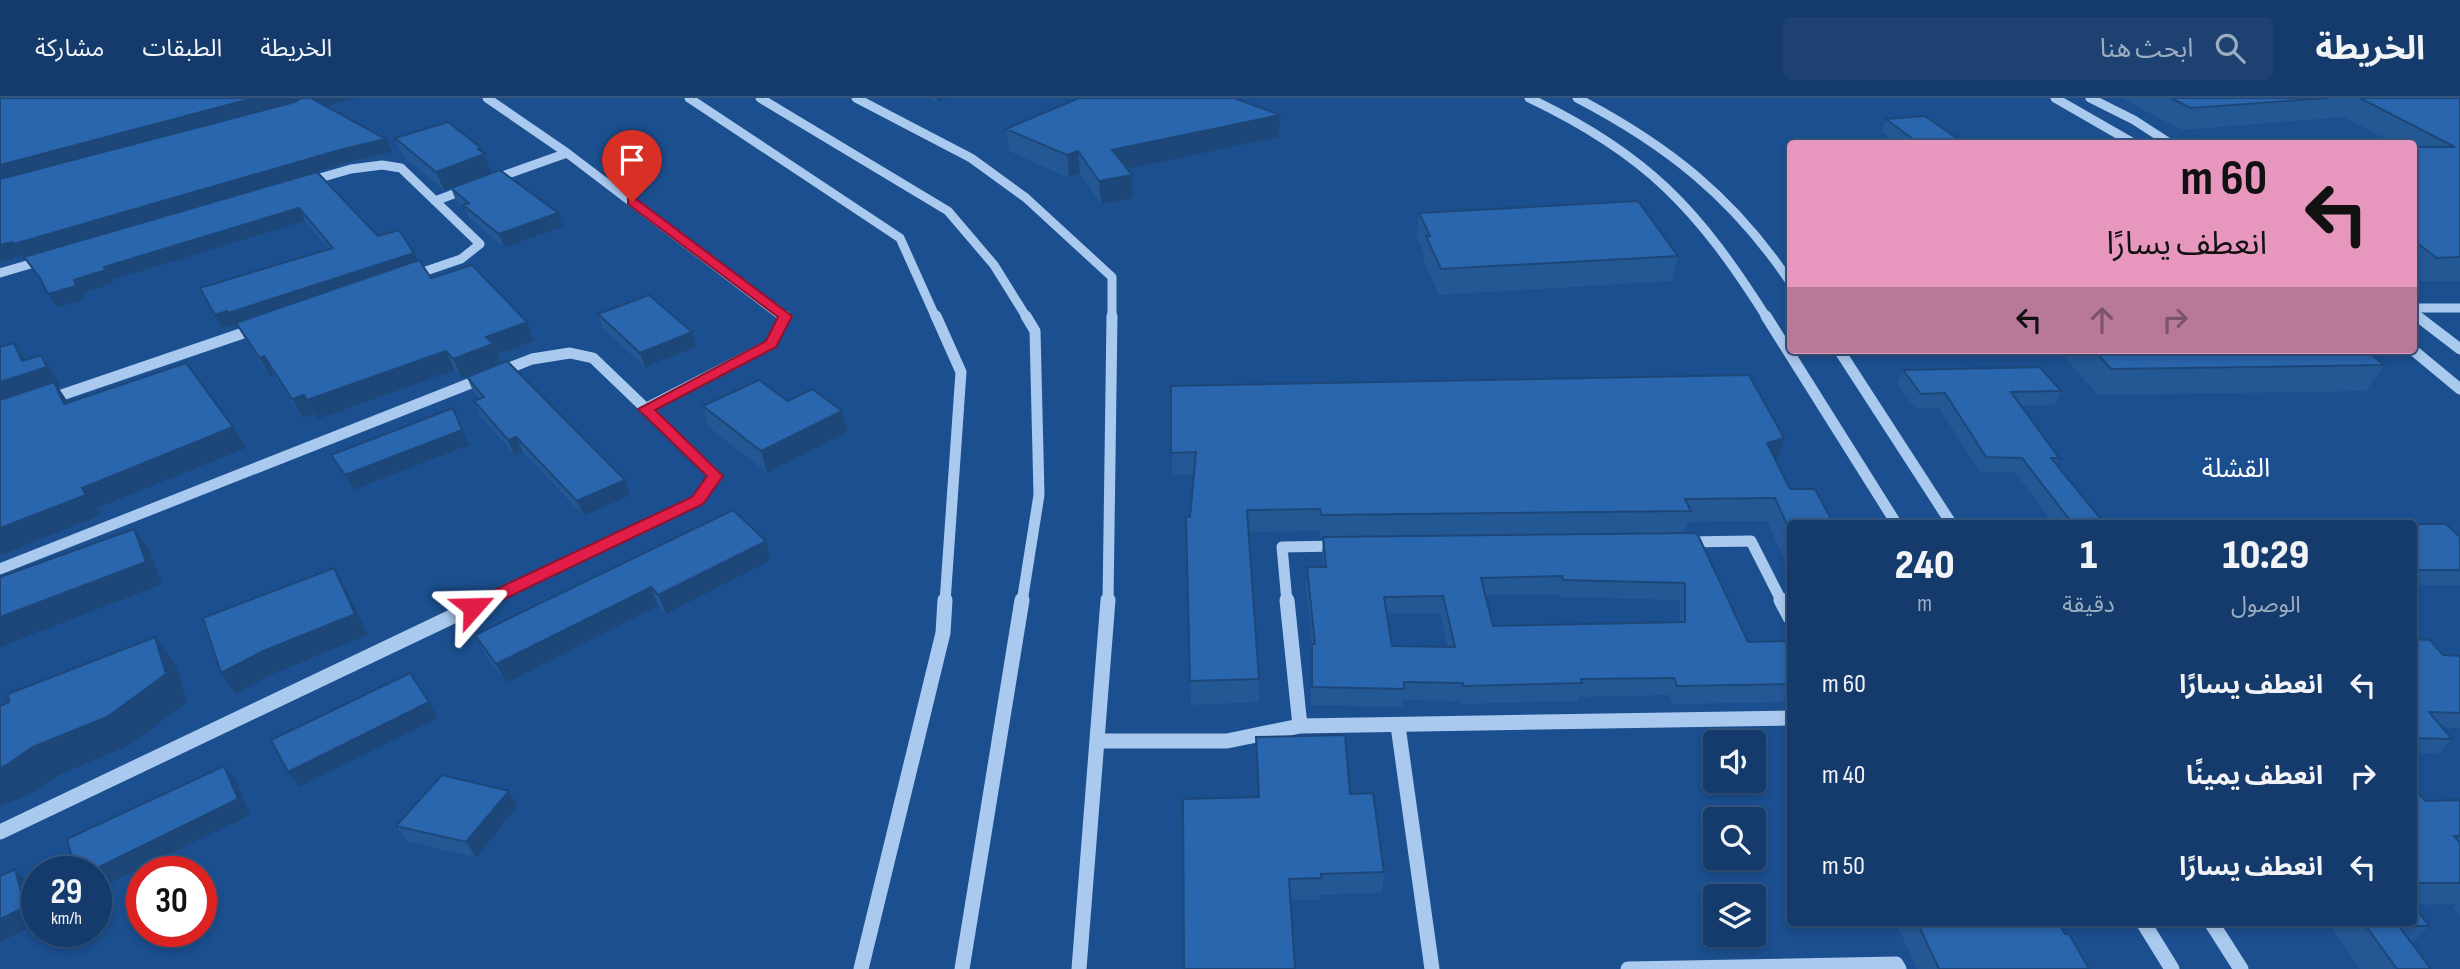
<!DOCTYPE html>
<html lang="ar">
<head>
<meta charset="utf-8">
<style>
  :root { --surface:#143b6b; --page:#1d4271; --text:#f1f3f6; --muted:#9dadc1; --line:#33557e }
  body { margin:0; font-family:"Sofia Sans Condensed","Noto Sans Arabic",sans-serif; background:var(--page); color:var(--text); direction:rtl; height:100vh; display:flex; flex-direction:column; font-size:26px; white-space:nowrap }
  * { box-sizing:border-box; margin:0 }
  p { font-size:23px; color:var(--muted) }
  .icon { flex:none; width:38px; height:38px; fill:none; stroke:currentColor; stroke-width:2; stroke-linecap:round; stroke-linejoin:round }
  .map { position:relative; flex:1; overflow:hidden; direction:ltr }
  .panel { position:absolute; left:1787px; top:422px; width:630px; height:406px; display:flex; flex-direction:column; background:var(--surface); border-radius:7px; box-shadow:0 4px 10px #0003,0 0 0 2px var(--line); direction:rtl }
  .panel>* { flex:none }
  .banner { position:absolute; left:1787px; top:42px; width:630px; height:214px; border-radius:7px; box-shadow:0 4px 10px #0003,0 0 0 2px var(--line); direction:rtl; background:#e797bd; color:#111; overflow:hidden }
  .tools { position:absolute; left:1703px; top:632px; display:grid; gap:14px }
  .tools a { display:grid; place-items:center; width:63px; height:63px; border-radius:7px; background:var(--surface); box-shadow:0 4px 10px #0003,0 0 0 2px var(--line); font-size:35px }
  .speed { position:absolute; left:21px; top:758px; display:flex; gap:14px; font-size:35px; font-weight:700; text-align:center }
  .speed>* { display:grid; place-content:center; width:91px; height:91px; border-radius:50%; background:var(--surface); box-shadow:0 4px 10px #0003,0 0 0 2px var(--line); line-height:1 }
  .speed small { font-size:18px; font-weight:400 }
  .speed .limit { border:10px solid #d22; background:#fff; color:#111 }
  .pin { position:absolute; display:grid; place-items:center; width:60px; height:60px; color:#fff; margin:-72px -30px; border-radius:50% 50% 50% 0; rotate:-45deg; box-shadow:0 0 7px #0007 }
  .pin .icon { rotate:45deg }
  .me { position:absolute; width:77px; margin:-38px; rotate:65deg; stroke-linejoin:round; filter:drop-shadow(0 0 5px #0008) }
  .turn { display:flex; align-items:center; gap:24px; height:147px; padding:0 35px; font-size:32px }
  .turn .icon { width:91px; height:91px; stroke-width:2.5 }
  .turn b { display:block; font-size:49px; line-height:60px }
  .lanes { display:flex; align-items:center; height:66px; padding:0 35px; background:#0003; justify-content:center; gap:35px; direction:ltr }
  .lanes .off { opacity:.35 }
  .eta { display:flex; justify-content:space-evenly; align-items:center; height:119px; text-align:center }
  .eta b { font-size:42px; font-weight:800; line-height:49px }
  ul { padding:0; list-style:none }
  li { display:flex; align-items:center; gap:21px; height:91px; padding:0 35px }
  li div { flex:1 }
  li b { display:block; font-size:26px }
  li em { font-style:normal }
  header { display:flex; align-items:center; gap:42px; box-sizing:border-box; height:98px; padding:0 35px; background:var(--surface); border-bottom:2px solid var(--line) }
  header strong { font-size:33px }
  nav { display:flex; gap:38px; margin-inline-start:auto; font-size:24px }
  .search { width:490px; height:63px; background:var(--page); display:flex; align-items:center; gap:18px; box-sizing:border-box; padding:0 24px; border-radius:7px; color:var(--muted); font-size:26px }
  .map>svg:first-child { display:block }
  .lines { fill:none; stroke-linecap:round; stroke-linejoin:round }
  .minor-far2 { stroke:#a9c9ee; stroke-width:9 }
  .minor-far1 { stroke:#a9c9ee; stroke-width:11 }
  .minor { stroke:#a9c9ee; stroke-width:15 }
  .wall { fill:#245895; fill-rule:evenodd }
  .shaded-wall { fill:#1d4779 }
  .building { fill:#2a66ad; stroke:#1d4779; stroke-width:2; fill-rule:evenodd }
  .route { fill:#e11d48; stroke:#92132f; stroke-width:2 }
  .labels { text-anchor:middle; stroke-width:7; stroke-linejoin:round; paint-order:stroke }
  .neighbourhood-label { font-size:26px; fill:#fff; stroke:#1b4f8f }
</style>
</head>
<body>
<header>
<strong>الخريطة</strong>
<div class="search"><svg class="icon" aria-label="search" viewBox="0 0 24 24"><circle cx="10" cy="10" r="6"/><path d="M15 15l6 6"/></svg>ابحث هنا</div>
<nav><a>الخريطة</a><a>الطبقات</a><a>مشاركة</a></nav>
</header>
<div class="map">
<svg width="2460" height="871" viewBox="0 0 2460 871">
  <rect width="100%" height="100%" fill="#1b4f8f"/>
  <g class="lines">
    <!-- minor-far2 -->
    <path class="minor-far2" d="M487 0 567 55 784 220
      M689 0 900 140 936 220
      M760 0 948 113 994 167 1027 220
      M856 0 971 60 1026 100 1112 179V220
      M1529 0C1647 56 1698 111 1767 220
      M1577 0C1667 47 1733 99 1790 184
      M2055 0 2135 46
      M2090 0 2134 22 2171 46
      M491 82 567 55
      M306 84 351 71 382 67 401 70 480 146 461 161 411 178
      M435 103 467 91
      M0 175 44 162
      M2413 210H2460
      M2413 215 2419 220"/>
    <!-- minor-far1 -->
    <path class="minor-far1" d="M936 218 961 274 945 504
      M1766 218 1896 425
      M2417 218 2460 251
      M1839 252 1951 425
      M2413 252 2460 291
      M47 302 255 231
      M645 311 771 246 785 218
      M1686 444 1751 443 1782 504
      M0 471 532 261 570 255 593 260 716 378 697 402 484 504
      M1022 504 1039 397 1035 233 1026 218
      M1108 504 1112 218
      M1287 504 1282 449 1339 448"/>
    <!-- minor -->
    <path class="minor" d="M1287 502 1300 628 1790 620
      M1781 502 1790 519
      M1398 628 1432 871
      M1098 643H1227L1300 628
      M0 734 487 502
      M2143 824 2172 871
      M2211 824 2241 871
      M861 871 943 535 945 502
      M962 871 1022 502
      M1079 871 1108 502
      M1628 871 1896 866 1899 871"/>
  </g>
  <!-- wall -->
  <path class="wall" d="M0 0H356L327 9 392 54 349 64 252 93 378 138 417 163 431 180 534 243 497 256 501 264 462 280 455 272 318 321 314 316 303 320 274 277 270 278 246 243 238 228 236 229 235 227 222 230 200 190 329 151 305 123 112 182 114 185 83 195 85 201 57 210 48 196 43 185 25 160 24 161 22 158 0 164Z
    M928 0H949L937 4Z
    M2122 0H2460V183H2422L2413 176V46H2395L2344 19 2181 32Z
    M1886 21 1965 46H1897L1882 34Z
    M1006 31 1279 39 1127 71 1132 77 1133 100 1101 106 1080 75 1069 80 1009 53Z
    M395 40 481 50 492 75 558 115 563 129 504 149 469 120 465 110 456 103 451 90 444 92 403 58Z
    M1419 115 1678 158 1672 183 1439 197 1424 163V156L1417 139Z
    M598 216 692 234 696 249 645 269 603 230Z
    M1865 252H1904L1902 258H1868Z
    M2058 252H2366L2384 267 2366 293 2098 297Z
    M1903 272 2061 293 2054 307 2021 308 2059 360 2056 366 2104 425H2053L2015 374H1980L1939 310H1915L1897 286Z
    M467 279 630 397 584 418 523 354 514 357 480 317 474 303 480 301 473 293Z
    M1171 288 1777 362 1790 391 1832 423 1831 425H1790V474L1767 423 1688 424 1684 435 1748 544 1790 551V604L1672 606 1669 597 1579 599 1578 603 1461 606 1460 603 1403 602 1402 609 1311 607V564L1312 546 1306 487 1307 469H1323L1322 457 1323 440H1320L1319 433 1249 434 1259 581V604L1191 607 1186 419H1190L1194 377H1172ZM1558 496 1560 499 1680 502V524L1493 528 1485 497ZM1440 515 1448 549 1392 548 1387 516Z
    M788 303 847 334 767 375 709 329 703 308Z
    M453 310 469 347 353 392 331 357Z
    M733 412 771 462 666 516 658 508 506 585 485 556 475 537Z
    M2413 426 2460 439V487H2413Z
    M2413 541 2443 557 2460 558V630L2442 629 2452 641 2439 656 2413 655Z
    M1256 639 1350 696 1384 774 1382 795 1320 797 1319 802H1291L1258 699 1256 661Z
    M2413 688 2425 703H2460V818L2453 809 2456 806 2413 807 2429 828 2412 845 2431 871H2360L2327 824H2413Z
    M509 693 518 708 476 760 407 743 396 728Z
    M1896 824H2058L2089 871H1917Z"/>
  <!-- shaded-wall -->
  <path class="shaded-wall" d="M254 0H303L296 3 0 83V67Z
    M309 0H356L315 12Z
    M937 0H949L937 4Z
    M1280 17 1279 39 1113 74 1112 52Z
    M386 41 392 54 349 64 24 161 14 146 343 51Z
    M481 50 492 75 444 92 436 74Z
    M1078 53 1080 75 1069 80 1067 57Z
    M1132 77 1133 100 1101 106 1099 83Z
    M299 110 305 123 112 182 104 169Z
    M558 115 563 129 504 149 499 136Z
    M12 144 22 158 0 164V147Z
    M414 155 420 168 236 229 228 215Z
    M106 172 114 185 83 195 85 201 57 210 48 196 74 182Z
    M227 213 235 227 222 230 215 217Z
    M527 224 534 243 497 256 501 264 462 280 453 261 486 239Z
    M692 234 696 249 645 269 640 255Z
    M14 245 27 265 41 257 55 277 61 289H58L68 304 78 326 0 309V284L22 263Z
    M446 253 455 272 318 321 307 302Z
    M264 258 274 277 270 278 260 260Z
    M304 297 314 316 303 320 292 301Z
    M453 310 469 347 353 392 345 377Z
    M842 313 847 334 767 375 761 353Z
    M233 329 246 350 97 410 101 417 1 457 0 455V430L82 390Z
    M516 339 523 354 514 357 508 342Z
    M1784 340 1777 362 1760 367 1767 345Z
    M625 382 630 397 584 418 577 403Z
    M134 431 149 452 162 486 0 549V519Z
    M766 443 771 462 666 516 658 497Z
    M334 470 346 491 368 537 275 575 236 596 221 575Z
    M651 489 658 508 506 585 496 566Z
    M155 539 176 567 187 604 130 647 58 677 34 694 0 709V670Z
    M429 604 438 620 299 689 288 674Z
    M224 668 236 683 250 717 96 792V774H89Z
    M509 693 518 708 476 760 466 744Z
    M15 771 30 786 37 811V826L0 844V821Z"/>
  <!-- building -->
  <path class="building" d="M0 0H254L0 67Z
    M301 0H311L386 41 343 51 14 146 12 144 0 147V81L295 4Z
    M1079 0H1234L1280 17 1112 52 1132 77 1099 83 1078 53 1067 57 1006 31Z
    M2171 0H2328L2191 10Z
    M2360 0H2460V159L2437 160 2413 142V49H2455Z
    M1925 18 1965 46H1919L1886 21Z
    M448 24 481 50 478 51 485 56 436 74 395 40Z
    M500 72 558 115 499 136 463 107 469 105 451 90Z
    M317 74 378 138 399 132 414 155 228 215 227 213 215 217 200 190 333 150 299 110 104 169 106 172 74 182 76 188 48 196 40 180 24 159Z
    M1638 103 1678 158 1441 171 1426 138H1430L1419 115Z
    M419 162 431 180 472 167 527 224 486 239 493 246 453 261 446 253 307 302 304 297 292 301 264 258 260 260 236 225Z
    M649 197 692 234 640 255 598 216Z
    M14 245 22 263 41 257 47 269 0 284V249Z
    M2094 252H2366L2384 267 2111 271Z
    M507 263 625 382 577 403 516 339 508 342 474 303 484 299 467 279Z
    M186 265 233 329 82 390 86 397 0 430V302L54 284 64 306Z
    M2040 269 2061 293 2011 294 2059 360H2051L2104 425H2072L2022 360 1986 359 1945 295 1921 296 1903 272Z
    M1749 277 1784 340 1767 345 1790 391H1815L1832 423H1824L1825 425H1790V433L1775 400 1685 401 1691 413 1321 417 1320 411 1247 412 1259 581 1190 583 1186 419H1190L1196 354 1171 355V288Z
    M759 282 788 303 812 291 842 313 761 353 703 308Z
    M453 310 462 332 345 377 331 357Z
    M733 412 766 443 658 497 651 489 496 566 475 537Z
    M2413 426H2446L2460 439V472H2413Z
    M134 431 146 464 0 519V479Z
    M1697 435 1748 544 1787 543 1790 551V586L1677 588 1674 580 1581 581 1582 585 1463 588V585L1404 584V591L1312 589V546H1315L1307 469H1326L1323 439ZM1562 478 1563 482 1685 485V524L1493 528 1481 480ZM1443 498 1455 549 1392 548 1384 499Z
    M334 470 355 516 261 554 221 575 203 520Z
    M155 539 166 576 107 619 33 649 8 666 0 670V608L9 604 8 596Z
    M2413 541 2430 542 2443 557 2460 558V615L2429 614 2452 641 2413 640Z
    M410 575 429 604 288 674 271 642Z
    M1345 637 1350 696 1373 695 1384 774 1321 776V780L1289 781 1295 871H1184L1183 701 1259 699 1256 639Z
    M224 668 238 701 89 774H76L67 741Z
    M442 677 509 693 466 744 396 728Z
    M2413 688 2425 703 2459 702 2460 703V738H2454L2460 745V785H2413Z
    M15 771 25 809 0 821V778Z
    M2413 807 2429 828H2399L2431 871H2397L2363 824H2413Z
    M1917 824H2058L2065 836H2069L2089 871H1939Z"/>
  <!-- route -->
  <path class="route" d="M628 101H636L792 218 776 249 655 312 723 378 703 406 479 513H467L465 509 467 505 692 399 707 378 638 311 766 243 778 219 628 106Z"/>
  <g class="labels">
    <!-- neighbourhood labels -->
    <g class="neighbourhood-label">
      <text x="2236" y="379">القشلة</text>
    </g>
  </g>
</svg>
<div class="tools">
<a><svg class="icon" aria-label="sound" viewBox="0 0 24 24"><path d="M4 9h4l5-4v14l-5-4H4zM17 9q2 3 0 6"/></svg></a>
<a><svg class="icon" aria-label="search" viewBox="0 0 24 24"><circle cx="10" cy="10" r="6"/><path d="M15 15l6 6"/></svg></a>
<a><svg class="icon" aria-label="layers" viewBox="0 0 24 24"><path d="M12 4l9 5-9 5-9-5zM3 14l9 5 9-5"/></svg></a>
</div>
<div class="speed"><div>29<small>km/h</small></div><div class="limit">30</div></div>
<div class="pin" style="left:632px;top:104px;background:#d93025"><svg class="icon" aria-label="arrive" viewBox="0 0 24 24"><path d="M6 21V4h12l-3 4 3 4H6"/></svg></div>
<svg class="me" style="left:473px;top:509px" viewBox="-20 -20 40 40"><path d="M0-17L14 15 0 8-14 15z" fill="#e11d48" stroke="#fff" stroke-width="4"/></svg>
<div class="banner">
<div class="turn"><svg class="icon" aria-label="left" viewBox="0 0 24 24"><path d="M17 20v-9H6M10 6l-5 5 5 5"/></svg><div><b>60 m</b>انعطف يسارًا</div></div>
<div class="lanes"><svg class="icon" aria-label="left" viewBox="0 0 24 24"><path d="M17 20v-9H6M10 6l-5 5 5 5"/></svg><svg class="icon off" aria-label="ahead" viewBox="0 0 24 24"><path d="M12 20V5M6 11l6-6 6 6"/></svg><svg class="icon off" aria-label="right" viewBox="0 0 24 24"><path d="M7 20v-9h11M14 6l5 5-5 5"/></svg></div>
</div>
<section class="panel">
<div class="eta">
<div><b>10:29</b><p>الوصول</p></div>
<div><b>1</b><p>دقيقة</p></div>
<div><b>240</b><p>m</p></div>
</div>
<ul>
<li><svg class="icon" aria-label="left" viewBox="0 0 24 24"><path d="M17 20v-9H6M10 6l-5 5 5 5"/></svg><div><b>انعطف يسارًا</b></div><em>60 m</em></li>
<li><svg class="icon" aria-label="right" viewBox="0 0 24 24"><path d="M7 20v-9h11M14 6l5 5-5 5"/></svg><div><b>انعطف يمينًا</b></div><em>40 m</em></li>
<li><svg class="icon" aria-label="left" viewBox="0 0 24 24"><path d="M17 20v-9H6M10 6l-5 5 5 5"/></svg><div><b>انعطف يسارًا</b></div><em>50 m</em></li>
</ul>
</section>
</div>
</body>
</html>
